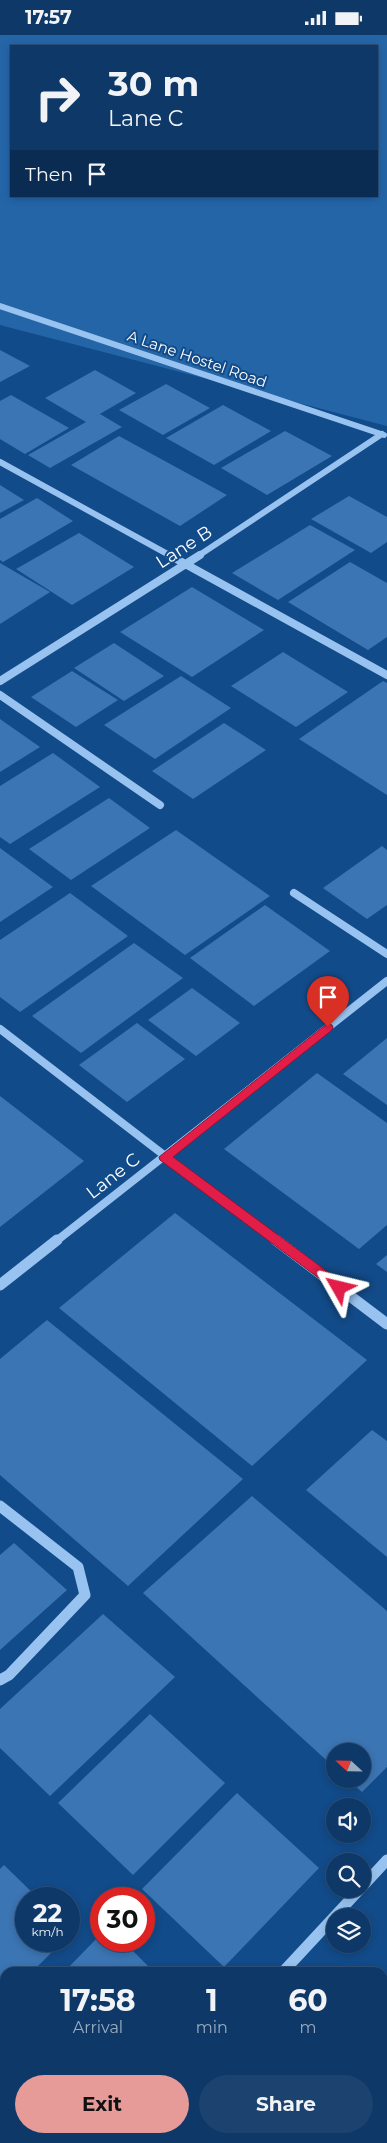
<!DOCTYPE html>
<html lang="en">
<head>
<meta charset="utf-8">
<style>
  :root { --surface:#0e3867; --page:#1c4370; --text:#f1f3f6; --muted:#9bacc0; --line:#2e527b; --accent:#e69b98 }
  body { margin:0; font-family:Montserrat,sans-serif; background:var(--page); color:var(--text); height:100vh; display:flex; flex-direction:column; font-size:19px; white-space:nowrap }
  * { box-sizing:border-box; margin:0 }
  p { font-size:16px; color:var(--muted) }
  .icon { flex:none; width:28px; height:28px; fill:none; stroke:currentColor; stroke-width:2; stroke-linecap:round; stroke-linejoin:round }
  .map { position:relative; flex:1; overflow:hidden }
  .sheet { position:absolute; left:0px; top:1932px; width:388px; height:176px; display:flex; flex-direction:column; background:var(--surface); border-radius:15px 15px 0 0; box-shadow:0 2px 8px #0003,0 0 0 1px var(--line) }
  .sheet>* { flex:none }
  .guide { position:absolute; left:10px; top:10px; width:368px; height:152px; border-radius:0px; box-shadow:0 2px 8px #0003,0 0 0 1px var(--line); background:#0e3867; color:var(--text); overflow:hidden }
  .needle { width:32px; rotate:292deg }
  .controls { position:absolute; left:326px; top:1708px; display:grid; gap:10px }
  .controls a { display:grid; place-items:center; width:45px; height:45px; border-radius:50%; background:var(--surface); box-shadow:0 2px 8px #0003,0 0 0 1px var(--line); font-size:25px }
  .speed { position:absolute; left:15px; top:1852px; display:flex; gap:10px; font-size:25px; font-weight:700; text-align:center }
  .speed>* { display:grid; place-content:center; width:65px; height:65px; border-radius:50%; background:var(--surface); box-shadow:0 2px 8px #0003,0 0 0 1px var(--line); line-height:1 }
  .speed small { font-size:12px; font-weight:400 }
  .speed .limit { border:8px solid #d22; background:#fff; color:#111 }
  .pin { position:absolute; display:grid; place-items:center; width:42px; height:42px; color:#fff; margin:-51px -21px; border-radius:50% 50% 50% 0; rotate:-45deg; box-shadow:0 0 5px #0007 }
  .pin .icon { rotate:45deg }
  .me { position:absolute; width:55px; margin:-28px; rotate:307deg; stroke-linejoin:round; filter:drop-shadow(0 0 4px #0008) }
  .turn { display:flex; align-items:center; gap:18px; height:105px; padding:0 15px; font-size:22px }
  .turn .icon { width:65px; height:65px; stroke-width:2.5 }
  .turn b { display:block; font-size:35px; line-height:42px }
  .then { display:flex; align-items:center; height:48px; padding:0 15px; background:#0003; gap:10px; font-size:19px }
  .eta { display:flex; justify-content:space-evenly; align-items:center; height:85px; text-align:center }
  .eta b { font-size:30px; font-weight:700; line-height:35px }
  .cta { display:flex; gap:10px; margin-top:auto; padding:10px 15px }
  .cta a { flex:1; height:58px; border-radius:30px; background:var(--accent); color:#111; font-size:20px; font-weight:700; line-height:58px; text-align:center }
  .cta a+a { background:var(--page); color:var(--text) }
  .status { display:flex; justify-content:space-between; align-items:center; height:35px; padding:0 25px; background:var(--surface); direction:ltr }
  .status svg { height:14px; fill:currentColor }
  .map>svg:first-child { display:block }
  .green { fill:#2465a8; fill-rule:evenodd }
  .building { fill:#3b75b3 }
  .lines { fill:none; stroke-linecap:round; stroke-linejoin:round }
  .minor-far2 { stroke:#98c3f0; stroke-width:6 }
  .minor-far1 { stroke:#98c3f0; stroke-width:8 }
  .minor { stroke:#98c3f0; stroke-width:11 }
  .route { fill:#e11d48; stroke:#92132f }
  .labels { text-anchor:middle; stroke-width:4; stroke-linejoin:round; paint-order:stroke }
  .far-street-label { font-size:15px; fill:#fff; stroke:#124b89 }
  .street-label { font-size:18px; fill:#fff; stroke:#124b89 }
</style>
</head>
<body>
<div class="status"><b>17:57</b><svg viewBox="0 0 49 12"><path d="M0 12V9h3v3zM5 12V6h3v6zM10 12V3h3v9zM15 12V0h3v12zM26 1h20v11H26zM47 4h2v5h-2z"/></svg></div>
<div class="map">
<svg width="387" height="2108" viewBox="0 0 387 2108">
  <rect width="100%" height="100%" fill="#124b89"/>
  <!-- green -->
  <path class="green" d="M0 0H387V391L0 290ZM11 11H376V161H11Z"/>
  <!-- building -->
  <path class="building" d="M0 315 30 331 0 347Z
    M95 335 136 358 86 387 45 363Z
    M166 349 210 373 163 400 119 375Z
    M11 360 69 393 25 419 0 404V366Z
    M223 370 271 396 214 430 166 403Z
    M100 379 122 392 50 433 28 420Z
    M285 396 332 421 267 460 221 433Z
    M119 401 227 460 180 491 71 430Z
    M0 450 24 465 0 478Z
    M349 461 387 482V507L371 518 311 484Z
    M37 463 73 486 3 527 0 525V484Z
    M310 490 355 515 278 565 232 538Z
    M79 498 134 532 72 570 16 534Z
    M350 527 387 548V602L368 615 288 567Z
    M0 528 50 557 0 589Z
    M192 552 264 595 192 642 120 597Z
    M114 608 164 641 124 666 74 633Z
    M283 617 348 657 296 692 231 651Z
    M72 636 118 665 76 692 31 662Z
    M181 641 231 673 155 724 104 690Z
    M383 646 387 648V760L299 704Z
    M0 684 40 712 0 737Z
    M224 688 266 715 193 764 152 736Z
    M53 718 100 752 10 809 0 802V751Z
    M109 763 150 793 71 845 29 814Z
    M176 795 270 861 185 920 91 851Z
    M382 811 387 815V870L367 884 323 853Z
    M0 813 53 852 0 887Z
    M70 858 128 901 20 977 0 962V905Z
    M265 870 330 916 254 971 190 923Z
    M134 908 183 943 81 1018 32 981Z
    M192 953 240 988 196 1021 148 985Z
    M137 988 185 1024 127 1067 79 1030Z
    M387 1003V1070L343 1039Z
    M317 1038 387 1088V1190L359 1214 224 1114Z
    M0 1061 84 1126 0 1192Z
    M175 1178 367 1325 252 1431 59 1273Z
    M387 1220V1237L376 1229Z
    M47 1285 243 1444 128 1551 0 1440V1324Z
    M372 1395 387 1406V1522L306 1455Z
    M252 1461 387 1576V1732L362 1757 347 1744H362V1716H335V1733L143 1558Z
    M14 1508 67 1555 0 1615V1520Z
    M103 1579 175 1642 50 1761 0 1713V1674Z
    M150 1679 225 1748 133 1840 58 1768Z
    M237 1758 319 1833 224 1932 142 1854Z
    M4 1830 39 1864H26V1906H63L31 1938H5V1964L0 1969V1834Z
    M101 1899V1906H123L155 1938H63Z
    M5 1996V2045L0 2040V2001Z
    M382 2046 387 2050V2108H310L306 2104H382Z
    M0 2069 5 2075V2103L0 2108Z"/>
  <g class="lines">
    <!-- minor-far2 -->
    <path class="minor-far2" d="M0 271 384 400
      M0 427 171 521
      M198 521 382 399"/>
    <!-- minor-far1 -->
    <path class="minor-far1" d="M169 520 387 640
      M0 646 200 520
      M0 660 160 770
      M294 858 387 919
      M0 994 277 1207
      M55 1207 387 946"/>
    <!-- minor -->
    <path class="minor" d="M276 1205 387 1289
      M0 1250 57 1205
      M0 1471 78 1532 85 1560 9 1640 0 1645
      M362 1852 387 1825
      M282 1938 360 1854
      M123 2108 126 2104"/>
  </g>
  <!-- route -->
  <path class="route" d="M328 988 332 990 333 992 332 995 173 1122 344 1249 345 1253 344 1256 339 1258 160 1125 159 1122Z"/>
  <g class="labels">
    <!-- far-street labels -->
    <g class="far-street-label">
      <text transform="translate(197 324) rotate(19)" y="5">A Lane Hostel Road</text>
    </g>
    <!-- street labels -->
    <g class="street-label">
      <text transform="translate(184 512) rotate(-33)" y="6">Lane B</text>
      <text transform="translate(113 1141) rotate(-38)" y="6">Lane C</text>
    </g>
  </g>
</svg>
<div class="controls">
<a><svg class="needle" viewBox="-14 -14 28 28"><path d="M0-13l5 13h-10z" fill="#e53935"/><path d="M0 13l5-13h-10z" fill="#9bacc0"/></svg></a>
<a><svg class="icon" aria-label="sound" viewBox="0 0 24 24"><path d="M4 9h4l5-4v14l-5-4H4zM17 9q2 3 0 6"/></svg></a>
<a><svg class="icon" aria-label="search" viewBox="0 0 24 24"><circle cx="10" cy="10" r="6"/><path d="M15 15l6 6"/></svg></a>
<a><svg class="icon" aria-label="layers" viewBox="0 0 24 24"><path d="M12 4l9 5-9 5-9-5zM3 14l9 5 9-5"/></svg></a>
</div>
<div class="speed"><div>22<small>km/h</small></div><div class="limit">30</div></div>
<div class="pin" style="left:328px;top:992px;background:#d93025"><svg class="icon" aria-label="arrive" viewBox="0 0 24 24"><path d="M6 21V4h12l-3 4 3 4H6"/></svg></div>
<svg class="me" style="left:339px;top:1253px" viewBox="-20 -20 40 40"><path d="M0-17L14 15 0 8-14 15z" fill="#e11d48" stroke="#fff" stroke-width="4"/></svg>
<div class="guide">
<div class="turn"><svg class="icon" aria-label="right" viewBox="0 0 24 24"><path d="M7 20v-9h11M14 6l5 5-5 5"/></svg><div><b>30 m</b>Lane C</div></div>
<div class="then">Then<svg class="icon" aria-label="arrive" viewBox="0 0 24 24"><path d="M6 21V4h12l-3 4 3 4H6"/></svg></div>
</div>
<section class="sheet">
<div class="eta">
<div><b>17:58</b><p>Arrival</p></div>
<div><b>1</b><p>min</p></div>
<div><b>60</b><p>m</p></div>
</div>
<div class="cta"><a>Exit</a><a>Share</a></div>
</section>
</div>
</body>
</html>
